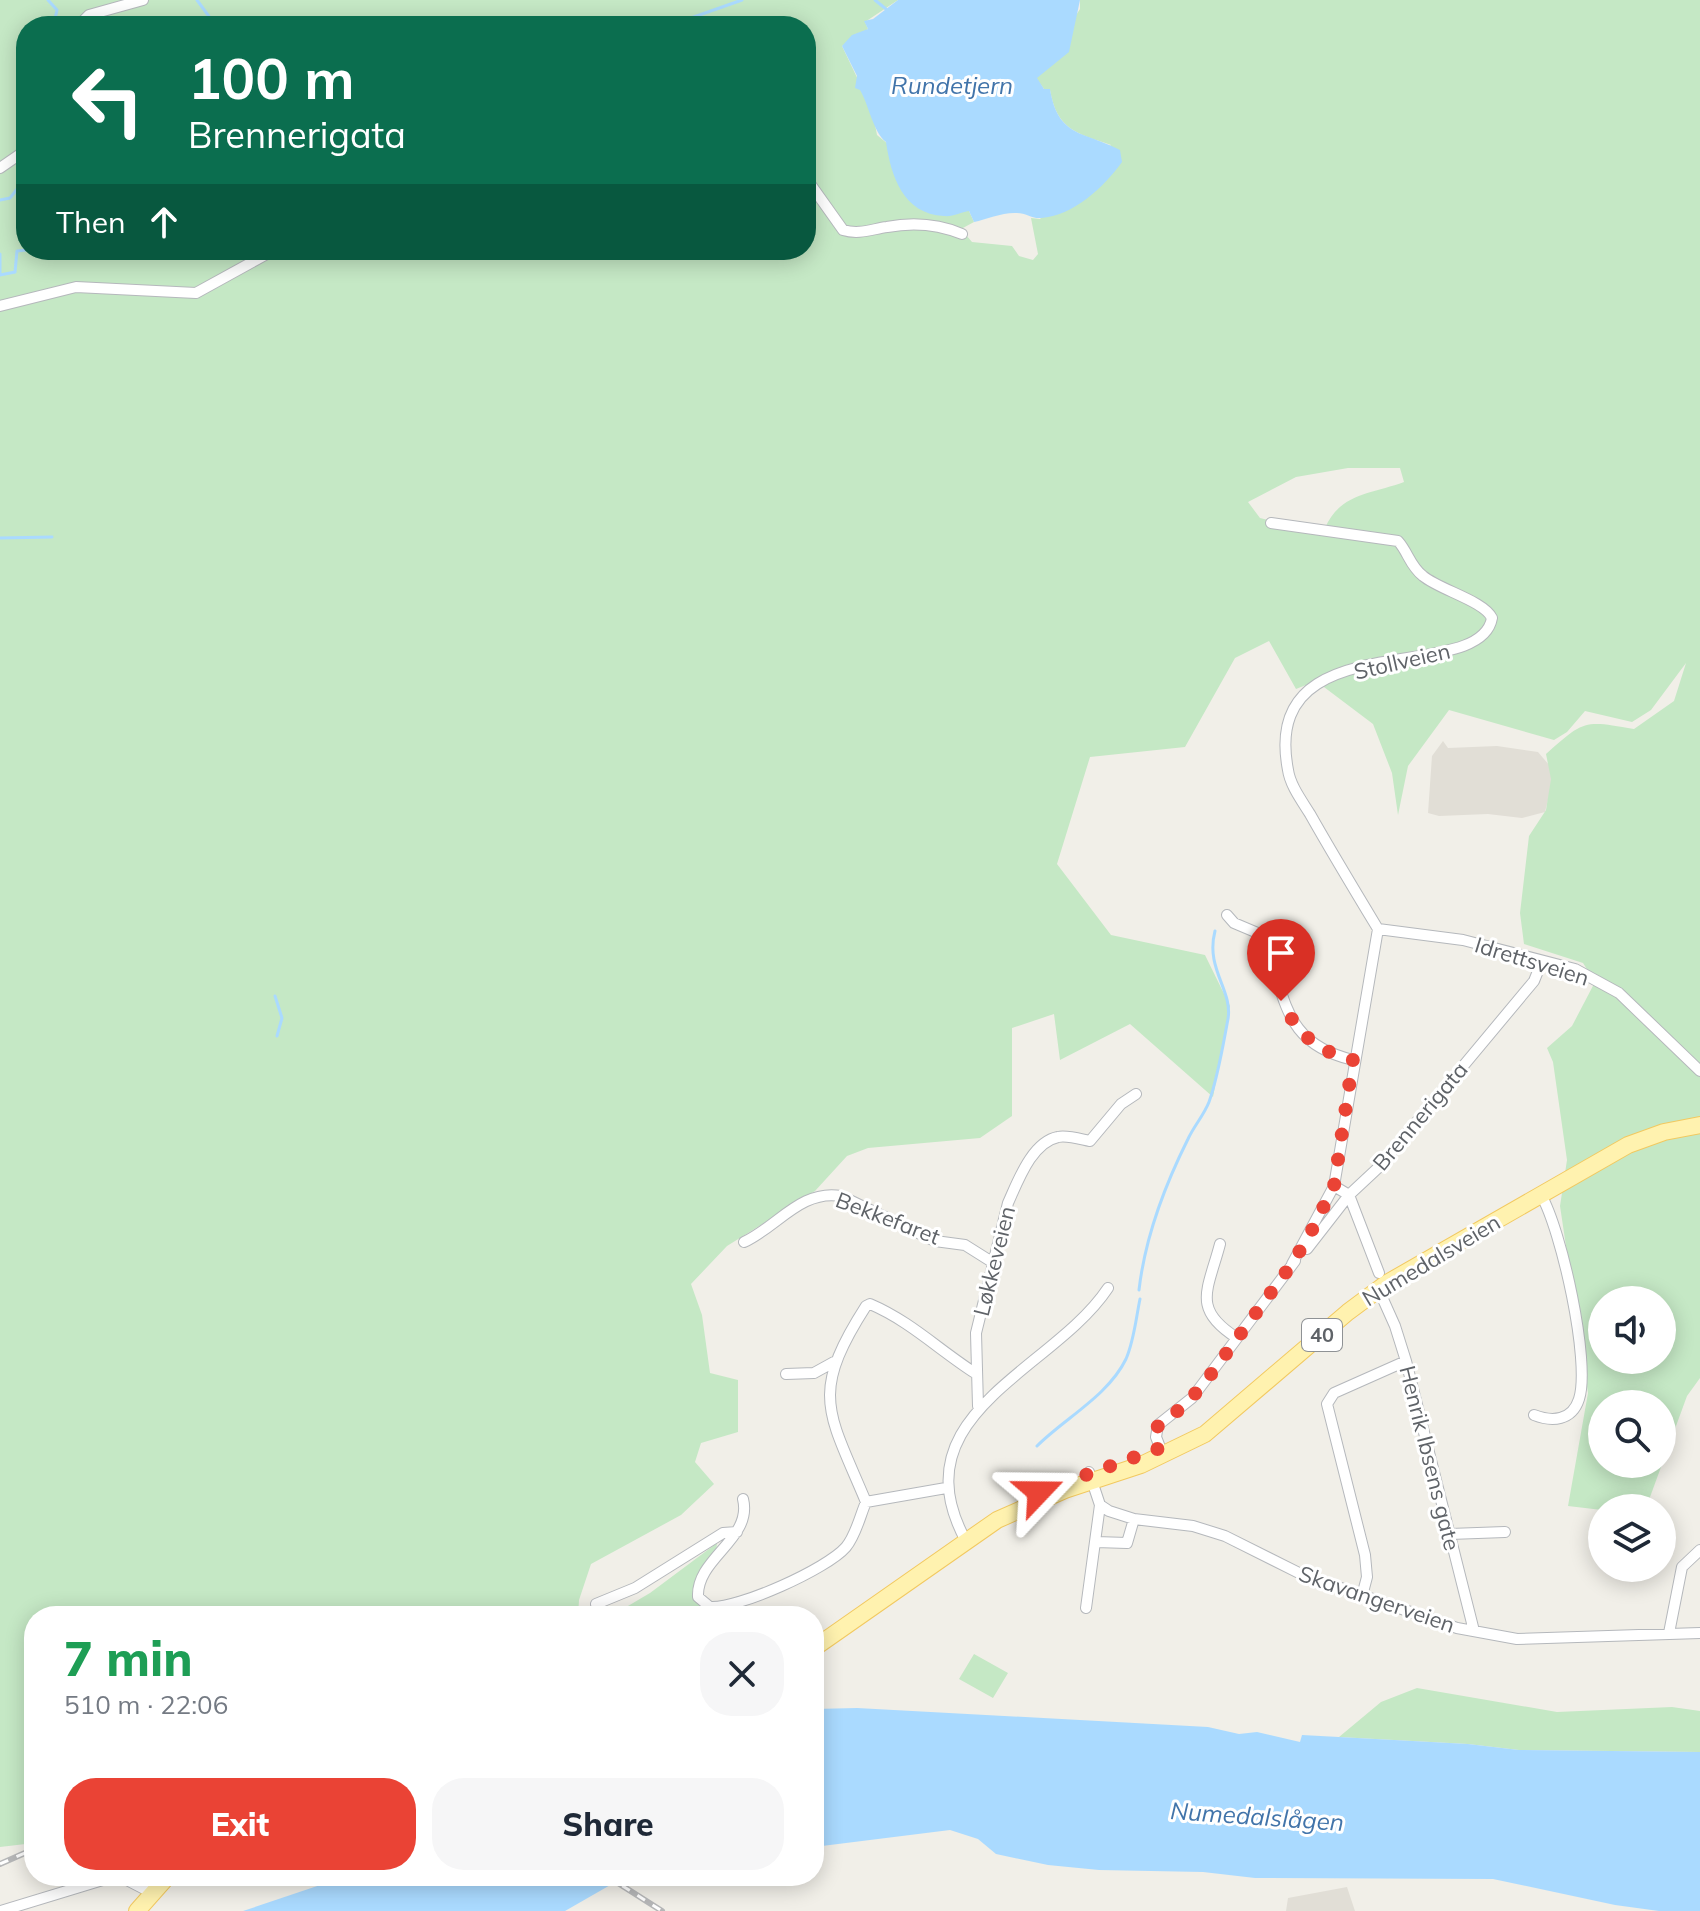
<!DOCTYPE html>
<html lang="en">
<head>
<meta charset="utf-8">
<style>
  :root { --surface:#fff; --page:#f6f6f7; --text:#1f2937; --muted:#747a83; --accent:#ea4335 }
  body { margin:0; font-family:Mulish,sans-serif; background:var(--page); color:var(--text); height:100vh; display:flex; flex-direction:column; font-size:30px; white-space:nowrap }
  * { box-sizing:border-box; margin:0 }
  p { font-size:26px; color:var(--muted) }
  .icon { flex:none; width:44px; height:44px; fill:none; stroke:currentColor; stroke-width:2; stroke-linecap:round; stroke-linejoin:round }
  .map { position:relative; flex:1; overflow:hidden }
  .sheet { position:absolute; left:24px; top:1606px; width:800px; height:280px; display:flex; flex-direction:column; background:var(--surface); border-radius:32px; box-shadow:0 4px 20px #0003 }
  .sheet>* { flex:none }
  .hud { position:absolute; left:16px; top:16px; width:800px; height:244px; border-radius:32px; box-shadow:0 4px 20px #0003; background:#0b6e4f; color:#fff; overflow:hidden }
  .tools { position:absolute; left:1588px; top:1286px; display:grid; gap:16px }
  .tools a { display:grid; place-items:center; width:88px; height:88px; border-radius:50%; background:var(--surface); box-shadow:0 4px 20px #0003; font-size:40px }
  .pin { position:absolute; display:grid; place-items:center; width:68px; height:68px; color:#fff; margin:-82px -34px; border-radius:50% 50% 50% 0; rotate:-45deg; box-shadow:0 0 8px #0007 }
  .pin .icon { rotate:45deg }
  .me { position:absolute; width:88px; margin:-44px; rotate:67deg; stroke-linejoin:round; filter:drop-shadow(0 0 6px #0008) }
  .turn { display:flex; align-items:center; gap:28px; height:168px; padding:0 40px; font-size:36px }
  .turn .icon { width:104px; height:104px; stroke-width:2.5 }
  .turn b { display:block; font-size:56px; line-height:68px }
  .then { display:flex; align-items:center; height:76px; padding:0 40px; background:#0003; gap:16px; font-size:30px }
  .round { display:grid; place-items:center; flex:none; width:84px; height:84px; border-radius:32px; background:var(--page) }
  .headline { display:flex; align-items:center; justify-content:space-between; height:136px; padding:0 40px }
  h1 { font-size:48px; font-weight:800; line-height:60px; color:#1e9e55 }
  .primary-button { display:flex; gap:16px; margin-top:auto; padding:16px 40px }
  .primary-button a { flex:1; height:92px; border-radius:32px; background:var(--accent); color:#fff; font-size:32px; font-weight:800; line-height:92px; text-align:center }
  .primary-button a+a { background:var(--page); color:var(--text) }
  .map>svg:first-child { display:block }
  .education { fill:#e1ded6 }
  .green { fill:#c5e8c5; fill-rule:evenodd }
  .water { fill:#aadaff }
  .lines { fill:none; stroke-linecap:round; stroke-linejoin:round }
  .stream { stroke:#aadaff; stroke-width:3 }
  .street-casing { stroke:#b5b8bc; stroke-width:12 }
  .primary-casing { stroke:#f2c960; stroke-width:18 }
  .street { stroke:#fff; stroke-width:10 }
  .primary { stroke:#fff2af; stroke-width:16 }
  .rail-casing { stroke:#b6b7b8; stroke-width:6 }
  .rail { stroke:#fff; stroke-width:3; stroke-dasharray:9; stroke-linecap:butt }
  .route { stroke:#ea4335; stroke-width:14; stroke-dasharray:0 25.2 }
  .labels { text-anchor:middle; stroke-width:6; stroke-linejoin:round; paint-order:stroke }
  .shield { fill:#fff; stroke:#8f9295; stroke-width:2 }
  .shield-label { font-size:20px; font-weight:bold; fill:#5f6368 }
  .street-label { font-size:22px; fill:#5f6368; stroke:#fff }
  .water-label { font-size:24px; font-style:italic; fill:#4174aa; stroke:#fff }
</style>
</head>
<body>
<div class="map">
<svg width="1700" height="1911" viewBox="0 0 1700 1911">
  <rect width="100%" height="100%" fill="#f1efe8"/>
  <!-- education -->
  <path class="education" d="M1443 741 1448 748 1497 746 1538 752 1555 772 1545 812 1522 818 1488 814 1439 816 1428 813 1432 756Z
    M1347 1887 1355 1911H1286L1288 1898Z"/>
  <!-- green -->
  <path class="green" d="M0 0H898L865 22 868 29 842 46 872 109 877 135 969 211 974 222 961 229 972 242 1012 246 1019 256 1033 260 1038 254 1031 218 1040 219 1111 145C1076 133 1057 130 1050 90L1044 89 1036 78 1080 9V0H1700V1378L1687 1396 1646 1508 1602 1510 1568 1506 1588 1393 1560 1206 1567 1160 1553 1062 1547 1048 1572 1026 1595 982 1583 963 1524 944 1520 913 1529 836 1546 810 1551 779 1546 754C1584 720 1584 720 1634 729L1674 701 1686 663 1651 710 1632 722 1585 711 1567 732 1554 740 1449 710 1408 766 1398 815 1392 773 1373 724 1316 681 1296 689 1269 641 1235 658 1185 747 1090 757 1057 864 1111 935 1205 955 1230 1006 1213 1097 1130 1024 1060 1060 1054 1014 1012 1028V1116L980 1138 868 1148 847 1156 815 1191 727 1246 691 1284 702 1315 710 1373 738 1380V1432L701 1443 695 1462 714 1484 681 1515 591 1564 579 1600 578 1616H34V1843L0 1847ZM26 26H806V250H26ZM1348 468H1400L1404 482C1372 494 1340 493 1325 528L1308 530 1260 518 1248 502 1296 477ZM1602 1300H1662V1360H1602ZM1602 1404H1662V1464H1602Z
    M717 1543 715 1563 700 1589 708 1612 705 1616H611L650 1593Z
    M974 1654 1008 1673 993 1698 959 1679Z
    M1417 1688 1557 1712 1672 1707 1700 1711V1752L1519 1750 1468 1744 1339 1737 1381 1702Z"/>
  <!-- water -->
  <path class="water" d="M898 0H1080L1069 52 1037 78 1044 89H1050C1058 138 1084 131 1120 150L1122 162C1104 187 1073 216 1041 218 1032 219 1026 213 1017 213 1003 212 987 219 974 222L969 211C961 212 953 217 944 216 903 214 891 176 886 142 873 132 869 105 860 90L855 88 857 76 842 46 852 35 868 29 864 21 873 19Z
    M857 1708 1208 1727 1239 1734 1257 1732 1300 1742 1302 1735 1468 1744 1519 1750 1700 1752V1911H1659L1615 1905 1493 1879 1255 1878 1203 1872 1099 1870 1048 1865 996 1854 978 1839 950 1830 822 1846 814 1841V1709Z
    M347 1876H626L565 1911H243Z"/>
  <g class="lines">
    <!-- stream -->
    <path class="stream" d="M48 0 57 10 54 23
      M197 0 216 26
      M875 0 886 9
      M668 26 742 0
      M0 200 10 198 26 178
      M0 254V273
      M0 275 15 272 17 251 26 250
      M0 538 52 537
      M275 996 282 1018 277 1036
      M1139 1290C1145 1238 1165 1185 1188 1139 1194 1126 1204 1115 1209 1102 1218 1077 1223 1045 1228 1019 1233 990 1205 969 1215 931
      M1037 1446C1065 1418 1108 1396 1126 1359 1134 1341 1136 1318 1140 1299"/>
    <defs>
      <path id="street" d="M78 26 89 15 143 0
        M0 168 26 150
        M806 178 843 230C859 235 872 229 887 227 913 222 938 224 962 234
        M0 306 76 287 196 293 274 250
        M1271 523 1398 541C1408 552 1410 566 1423 576 1440 590 1484 601 1492 618 1480 687 1259 620 1288 770 1290 785 1302 801 1310 814 1332 853 1355 891 1378 929L1334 1186 1292 1264
        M1227 915 1234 923 1260 934C1288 991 1277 1042 1353 1060
        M1378 929 1463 940 1575 969 1619 993 1700 1071
        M1334 1186 1349 1195 1379 1273
        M744 1242C777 1227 801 1189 841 1196L935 1241 965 1245 992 1262
        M1220 1244C1208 1290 1191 1309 1237 1338
        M1307 1249 1349 1195 1379 1167 1534 981 1542 961
        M1378 1288 1395 1326 1406 1361 1474 1631
        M786 1374 814 1373 834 1362
        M978 1406 976 1333 1008 1203C1018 1181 1032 1142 1058 1137 1067 1135 1080 1139 1090 1141L1121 1104 1136 1094
        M1534 1415C1552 1422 1572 1421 1579 1399 1591 1362 1561 1229 1541 1195
        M1163 1455 1156 1437 1158 1425 1192 1398 1295 1261
        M1089 1472 1100 1505 1109 1511 1134 1519 1193 1526 1225 1536 1303 1575 1457 1628 1517 1639 1700 1633
        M946 1488 866 1502C828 1411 809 1395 866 1306L870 1304C910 1321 939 1350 975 1373
        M743 1499C753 1539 696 1558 698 1597L710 1607C738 1609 827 1569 846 1547 856 1535 860 1516 866 1502
        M1450 1534 1505 1532
        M966 1541C896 1414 1053 1371 1108 1288
        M1096 1542 1127 1543 1134 1519
        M1362 1596 1367 1577 1365 1555 1327 1404 1334 1393 1406 1361
        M596 1604 635 1588 723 1533 737 1532
        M1086 1608 1100 1505
        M1669 1633 1682 1567 1700 1550
        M1 1911 106 1879 123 1878 152 1893"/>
      <path id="primary" d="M814 1648 997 1520 1065 1490 1141 1465 1205 1434 1348 1312 1387 1283 1628 1145 1664 1132 1700 1125
        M137 1911 168 1876"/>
    </defs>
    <!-- street casing -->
    <use href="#street" class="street-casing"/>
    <!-- primary casing -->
    <use href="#primary" class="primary-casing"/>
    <!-- street -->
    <use href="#street" class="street"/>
    <!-- primary -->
    <use href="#primary" class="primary"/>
    <defs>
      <path id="rail" d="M0 1864 34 1849
        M607 1876 662 1911"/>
    </defs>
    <!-- rail casing -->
    <use href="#rail" class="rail-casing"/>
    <!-- rail -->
    <use href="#rail" class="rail"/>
  </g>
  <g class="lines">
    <!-- route -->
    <path class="route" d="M1039 1492 1160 1448 1156 1437 1158 1425 1183 1407 1203 1385 1292 1264 1311 1232 1334 1186 1353 1060C1316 1051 1299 1034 1281 1001"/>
  </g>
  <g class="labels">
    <!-- shield labels -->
    <rect class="shield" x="1302" y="1319" width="40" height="32" rx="6"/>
    <g class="shield-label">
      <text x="1322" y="1342">40</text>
    </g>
    <!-- street labels -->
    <g class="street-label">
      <text transform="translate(1402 661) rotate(-13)" y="8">Stollveien</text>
      <text transform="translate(1532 961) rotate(17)" y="8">Idrettsveien</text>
      <text transform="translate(1420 1116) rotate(-50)" y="8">Brennerigata</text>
      <text transform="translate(888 1218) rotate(21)" y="8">Bekkefaret</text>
      <text transform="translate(1431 1260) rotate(-31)" y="8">Numedalsveien</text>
      <text transform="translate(994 1261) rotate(-76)" y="8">Løkkeveien</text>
      <text transform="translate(1430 1458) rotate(76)" y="8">Henrik Ibsens gate</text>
      <text transform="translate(1377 1599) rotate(19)" y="8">Skavangerveien</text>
    </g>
    <!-- water labels -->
    <g class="water-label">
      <text x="952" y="94">Rundetjern</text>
      <text transform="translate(1257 1817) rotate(4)" y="8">Numedalslågen</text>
    </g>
  </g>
</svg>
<div class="tools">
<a><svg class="icon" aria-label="sound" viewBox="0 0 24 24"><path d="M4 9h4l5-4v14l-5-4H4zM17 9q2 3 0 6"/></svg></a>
<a><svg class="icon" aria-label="search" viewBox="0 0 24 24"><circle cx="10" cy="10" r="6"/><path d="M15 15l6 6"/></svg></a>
<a><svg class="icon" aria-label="layers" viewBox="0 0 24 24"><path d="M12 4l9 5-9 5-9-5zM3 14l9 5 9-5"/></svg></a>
</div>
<div class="pin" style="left:1281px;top:1001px;background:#d93025"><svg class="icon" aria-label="arrive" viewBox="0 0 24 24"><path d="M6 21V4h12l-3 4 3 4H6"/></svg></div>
<svg class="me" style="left:1039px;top:1492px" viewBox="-20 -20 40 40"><path d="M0-17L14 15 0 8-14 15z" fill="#ea4335" stroke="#fff" stroke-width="4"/></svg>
<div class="hud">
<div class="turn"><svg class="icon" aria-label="left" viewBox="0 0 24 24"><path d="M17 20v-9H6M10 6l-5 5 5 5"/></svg><div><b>100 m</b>Brennerigata</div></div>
<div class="then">Then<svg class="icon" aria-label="ahead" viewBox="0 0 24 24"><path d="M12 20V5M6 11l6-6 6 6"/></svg></div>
</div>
<section class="sheet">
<div class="headline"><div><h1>7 min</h1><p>510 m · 22:06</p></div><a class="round"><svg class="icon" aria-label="close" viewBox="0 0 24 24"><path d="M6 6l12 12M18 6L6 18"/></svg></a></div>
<div class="primary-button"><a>Exit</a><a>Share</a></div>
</section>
</div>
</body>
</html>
